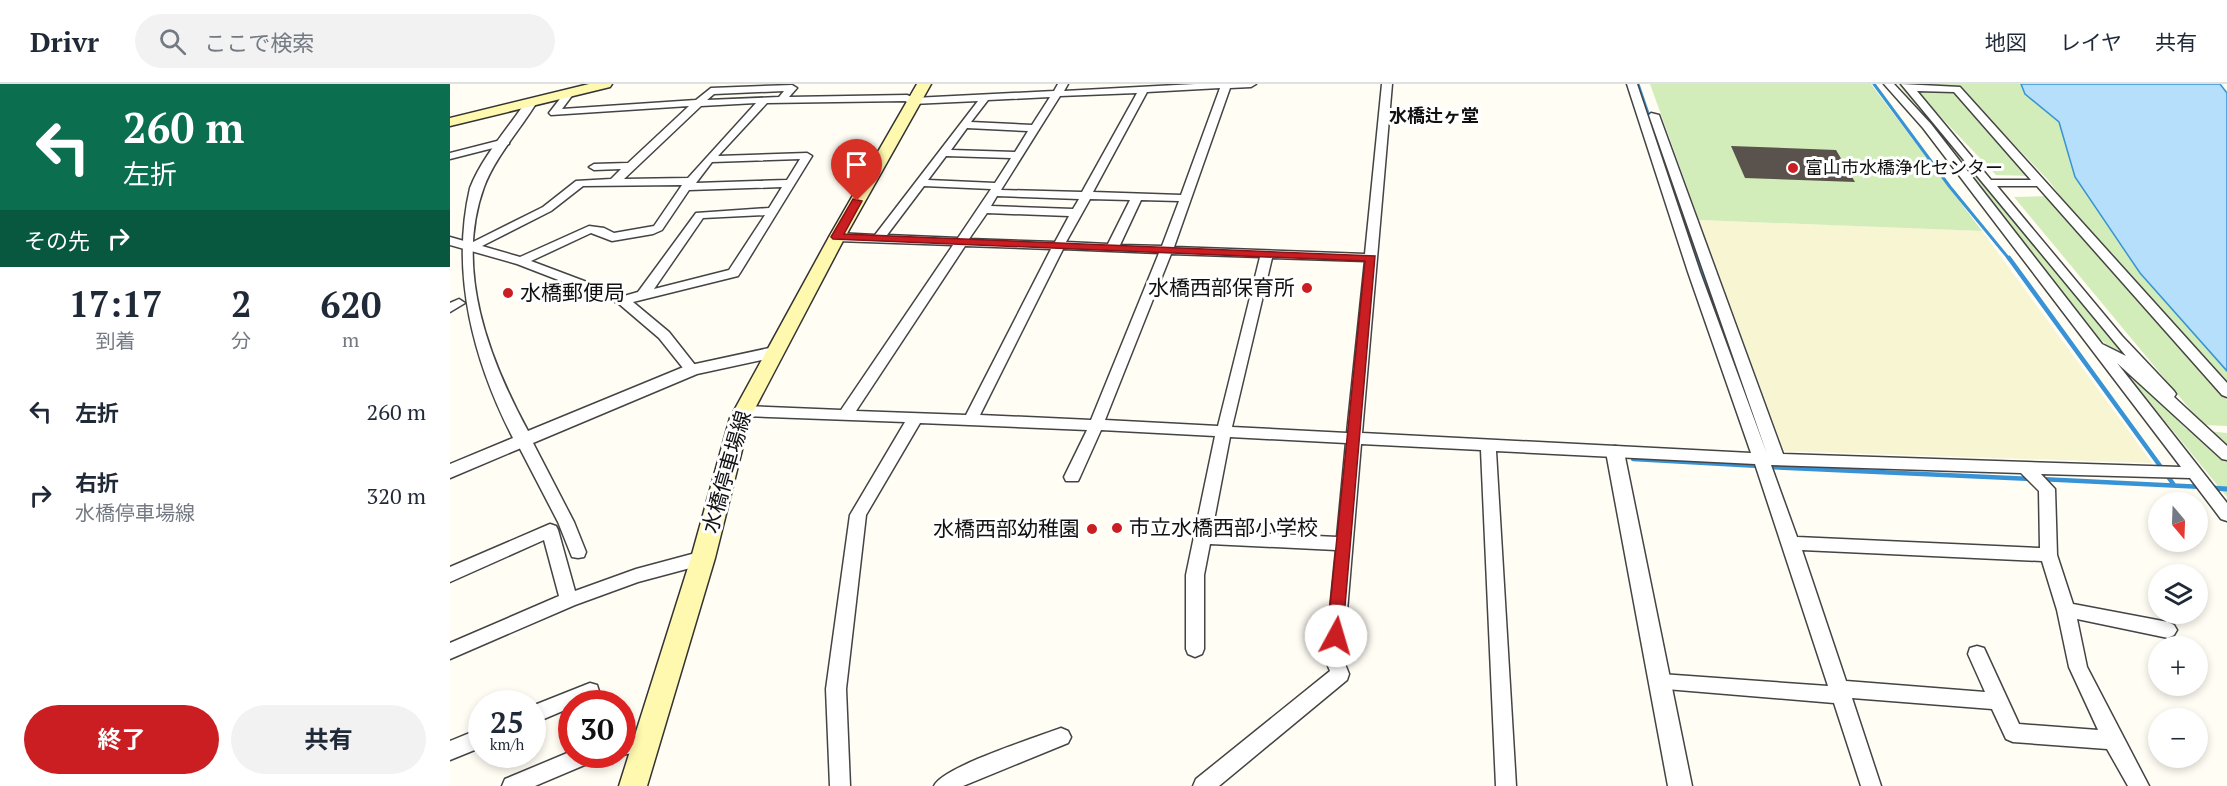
<!DOCTYPE html>
<html lang="ja">
<head>
<meta charset="utf-8">
<style>
  :root { --surface:#fff; --page:#f2f2f3; --text:#1f2937; --muted:#747a83; --line:#e0e1e3; --accent:#cb1e23 }
  body { margin:0; font-family:"PT Serif","Noto Sans JP",serif; background:var(--page); color:var(--text); height:100vh; display:flex; flex-direction:column; font-size:22px; white-space:nowrap }
  * { box-sizing:border-box; margin:0 }
  p { font-size:20px; color:var(--muted) }
  .icon { flex:none; width:33px; height:33px; fill:none; stroke:currentColor; stroke-width:2; stroke-linecap:round; stroke-linejoin:round }
  .map { position:relative; flex:1; overflow:hidden }
  .side { display:flex; flex-direction:column; background:var(--surface); width:450px }
  .side>* { flex:none }
  .hud { background:#0b6e4f; color:#fff; overflow:hidden }
  .needle { width:39px; rotate:161deg }
  .fabs { position:absolute; left:1698px; top:408px; display:grid; gap:12px }
  .fabs a { display:grid; place-items:center; width:60px; height:60px; border-radius:50%; background:var(--surface); box-shadow:0 3px 9px #0003; font-size:30px }
  .speed { position:absolute; left:18px; top:606px; display:flex; gap:12px; font-size:30px; font-weight:700; text-align:center }
  .speed>* { display:grid; place-content:center; width:78px; height:78px; border-radius:50%; background:var(--surface); box-shadow:0 3px 9px #0003; line-height:1 }
  .speed small { font-size:15px; font-weight:400 }
  .speed .limit { border:9px solid #d22; background:#fff; color:#111 }
  .pin { position:absolute; display:grid; place-items:center; width:51px; height:51px; color:#fff; margin:-62px -26px; border-radius:50% 50% 50% 0; rotate:-45deg; box-shadow:0 0 6px #0007 }
  .pin .icon { rotate:45deg }
  .me { position:absolute; width:66px; margin:-33px; rotate:6deg; stroke-linejoin:round; filter:drop-shadow(0 0 4px #0008) }
  .turn { display:flex; align-items:center; gap:21px; height:126px; padding:0 24px; font-size:27px }
  .turn .icon { width:78px; height:78px; stroke-width:2.5 }
  .turn b { display:block; font-size:42px; line-height:51px }
  .then { display:flex; align-items:center; height:57px; padding:0 24px; background:#0003; gap:12px; font-size:22px }
  .eta { display:flex; justify-content:space-evenly; align-items:center; height:102px; text-align:center }
  .eta b { font-size:36px; font-weight:700; line-height:42px }
  .cta { display:flex; gap:12px; margin-top:auto; padding:12px 24px }
  .cta a { flex:1; height:69px; border-radius:36px; background:var(--accent); color:#fff; font-size:24px; font-weight:700; line-height:69px; text-align:center }
  .cta a+a { background:var(--page); color:var(--text) }
  ul { padding:0; list-style:none }
  li { display:flex; align-items:center; gap:18px; height:84px; padding:0 24px }
  li div { flex:1 }
  li b { display:block; font-size:22px }
  li em { font-style:normal }
  header { display:flex; align-items:center; gap:36px; box-sizing:border-box; height:84px; padding:0 30px; background:var(--surface); border-bottom:2px solid var(--line) }
  header strong { font-size:28px }
  nav { display:flex; gap:33px; margin-inline-start:auto; font-size:21px }
  .search { width:420px; height:54px; background:var(--page); display:flex; align-items:center; gap:15px; box-sizing:border-box; padding:0 21px; border-radius:33px; color:var(--muted); font-size:22px }
  main { display:flex; flex:1; min-height:0 }
  .map>svg:first-child { display:block }
  .farmland { fill:#f8f5d2 }
  .green { fill:#d3edba }
  .water { fill:#b5dffa; stroke:#3793d6; stroke-width:1.5 }
  .lines { fill:none; stroke-linecap:round; stroke-linejoin:round }
  .stream-far2 { stroke:#3793d6; stroke-width:3 }
  .stream-far1 { stroke:#3793d6; stroke-width:4.5 }
  .stream { stroke:#3793d6; stroke-width:5 }
  .building { fill:#5a524c }
  .minor-casing { stroke:#444; stroke-width:3 }
  .tertiary-casing { stroke:#444; stroke-width:3 }
  .secondary-casing { stroke:#333; stroke-width:3 }
  .minor { fill:#fff; fill-rule:evenodd }
  .tertiary { fill:#fff; fill-rule:evenodd }
  .secondary { fill:#fff8af; fill-rule:evenodd }
  .route { fill:#cb1e23; stroke:#841417; stroke-width:1.5 }
  .poi-dot { fill:#cb1e23; stroke:#fff; stroke-width:2 }
  .labels { text-anchor:middle; stroke-width:6; stroke-linejoin:round; paint-order:stroke }
  .far-neighbourhood-label { font-size:18px; font-weight:bold; fill:#111; stroke:#fff }
  .far-poi-label { font-size:18px; fill:#111; stroke:#fff; text-anchor:start }
  .poi-label { font-size:21px; fill:#111; stroke:#fff; text-anchor:end }
  .street-label { font-size:21px; fill:#111; stroke:#fff }
</style>
</head>
<body>
<header>
<strong>Drivr</strong>
<div class="search"><svg class="icon" aria-label="search" viewBox="0 0 24 24"><circle cx="10" cy="10" r="6"/><path d="M15 15l6 6"/></svg>ここで検索</div>
<nav><a>地図</a><a>レイヤ</a><a>共有</a></nav>
</header>
<main>
<section class="side">
<div class="hud">
<div class="turn"><svg class="icon" aria-label="left" viewBox="0 0 24 24"><path d="M17 20v-9H6M10 6l-5 5 5 5"/></svg><div><b>260 m</b>左折</div></div>
<div class="then">その先<svg class="icon" aria-label="right" viewBox="0 0 24 24"><path d="M7 20v-9h11M14 6l5 5-5 5"/></svg></div>
</div>
<div class="eta">
<div><b>17:17</b><p>到着</p></div>
<div><b>2</b><p>分</p></div>
<div><b>620</b><p>m</p></div>
</div>
<ul>
<li><svg class="icon" aria-label="left" viewBox="0 0 24 24"><path d="M17 20v-9H6M10 6l-5 5 5 5"/></svg><div><b>左折</b></div><em>260 m</em></li>
<li><svg class="icon" aria-label="right" viewBox="0 0 24 24"><path d="M7 20v-9h11M14 6l5 5-5 5"/></svg><div><b>右折</b><p>水橋停車場線</p></div><em>320 m</em></li>
</ul>
<div class="cta"><a>終了</a><a>共有</a></div>
</section>
<div class="map">
<svg width="1777" height="702" viewBox="0 0 1777 702">
  <rect width="100%" height="100%" fill="#fffdf4"/>
  <!-- farmland -->
  <path class="farmland" d="M1249 136 1532 147 1702 379 1334 367Z"/>
  <!-- green -->
  <path class="green" d="M1200 0H1421L1532 147 1249 136Z
    M1448 0H1454L1700 295 1651 256Z
    M1462 0H1571L1575 10 1609 38 1625 93 1664 151 1704 205 1777 287V303L1619 124 1599 97 1510 4Z
    M1465 6 1504 8 1581 92 1546 91Z
    M1598 112 1777 316V342L1753 341 1564 113Z
    M1665 276 1698 303 1736 345 1777 349V413Z"/>
  <!-- water -->
  <path class="water" d="M1571 0H1770L1777 9V287L1690 189 1625 93 1609 38 1575 10Z"/>
  <g class="lines">
    <!-- stream-far2 -->
    <path class="stream-far2" d="M1188 0 1248 176
      M1424 0 1500 103 1560 176"/>
    <!-- stream-far1 -->
    <path class="stream-far1" d="M1248 174 1283 278
      M1559 174 1724 401
      M1183 375 1309 382
      M1317 383 1582 395
      M1590 395 1753 403
      M1761 404H1766"/>
    <!-- stream -->
    <path class="stream" d="M1749 403H1753
      M1761 404 1777 405"/>
  </g>
  <!-- building -->
  <path class="building" d="M1281 62 1386 66 1405 98 1295 94Z"/>
  <g class="lines">
    <defs>
      <path id="minor" d="M608 0H618L614 7 745 0H806L801 3 780 4 724 163 915 170 932 0H942L912 349 1301 369 1238 188 1177 0H1187L1250 188 1317 370 1199 31 1201 29 1209 31 1333 370 1731 383 1473 44 1434 0H1444L1481 40 1652 260 1676 272 1451 0 1510 3 1777 299V313L1772 311 1587 102H1547L1672 252 1724 307 1726 310 1724 313 1777 362V376L1772 375 1667 279 1777 419V437L1771 435 1740 394 1591 390 1605 405 1607 471 1623 520 1718 538 1724 541 1727 546 1724 551 1718 554 1627 535 1637 583 1699 702H1678L1657 665 1563 658 1556 655 1542 625 1402 614 1431 702H1411L1384 619 1204 604 1201 598 1204 592 1211 590 1378 602 1305 380 1046 367 1066 702H1046L1031 366 911 360 893 575 899 590 897 596 769 702H743L746 695 880 587 875 575 886 466 760 460 754 491V565L752 570 745 573 738 570 736 565V491L765 352 651 346 630 393 628 397H616L614 393 637 346 470 339 416 431 396 605 400 702H380L376 605 400 431 455 338 293 332 286 327 293 322 391 326 503 161 387 157 381 153 387 149 425 151 528 17 462 20 455 17 317 19 268 72 357 69 362 72 290 189 288 192 183 218 219 248 249 286 242 290 237 289 209 254 168 219 67 180 0 161V153L21 159 93 123 126 97 161 95 171 85 144 86 139 83 144 80 178 79 239 22 101 31 99 29 116 7 124 9 112 25 246 16 261 4 342 1 347 4 339 13 457 11 464 14 604 7ZM770 4 731 111 643 108 697 8ZM334 7 329 13 257 16 264 10ZM1467 7 1504 8 1581 96H1541ZM687 9 632 108 551 106 610 12ZM600 13 582 41 521 38 538 16ZM306 19 238 94 174 95 251 22ZM517 44 578 47 565 68 501 66ZM496 72 561 74 545 99 478 96ZM350 75 337 96 246 99 262 78ZM232 101 204 142 164 149 154 144 139 142 70 173 32 162 101 127 133 102ZM474 102 541 105 508 154 437 151ZM332 103 319 124 246 129 188 208 174 212 81 177 141 149 162 157 203 150 212 146 239 106ZM547 112 629 115 623 125 541 122ZM640 115 680 116 658 160 616 158ZM691 116 729 117 712 162 670 161ZM537 129 619 132 605 158 519 155ZM315 131 279 186 204 205 253 134ZM515 162 601 165 516 331 406 327ZM613 165 709 169 641 336 530 331ZM721 170 810 173 768 342 655 336ZM822 174 915 177 897 349 782 343ZM780 353 896 359 887 453 762 447ZM1321 381 1571 389 1589 407 1590 464 1347 453ZM1352 466 1592 477 1607 526 1619 583 1648 646 1569 640 1534 564 1527 562 1520 564 1518 570 1535 608 1396 597Z
        M55 55 59 56V60L0 75V69Z
        M9 215 15 219 0 228V219Z
        M74 352 82 357 124 438 136 468 134 473 128 474 122 473 108 438 66 357Z
        M100 440 106 442 108 446 125 507 186 485 253 467 259 469 261 474 259 479 188 498 125 521 0 575V559L109 512 94 456 0 498V483Z
        M140 599 147 601 153 620H122V623L82 640V622Z
        M32 644V663L0 676V657Z
        M611 644 618 647 621 653 618 659 513 702H484C492 683 587 653 611 644Z
        M195 650 202 653 205 659 202 665 172 671 170 670H172V653Z
        M122 667V670H147L144 677 85 702H52L55 695Z"/>
      <path id="tertiary" d="M77 16 87 18C70 46 45 73 34 103 4 185 39 275 78 347L236 282 324 263 332 268 330 272 247 290 0 394V380L63 354C24 278 0 190 20 104 32 73 59 43 77 16Z
        M1165 362 1171 363 1174 368 1242 702H1218L1156 368 1159 363Z"/>
      <path id="secondary" d="M139 0H162L160 3 0 42V34Z
        M467 0H481L395 153 300 334 265 474 197 702H169L241 474 280 334 379 153Z"/>
    </defs>
    <!-- minor casing -->
    <use href="#minor" class="minor-casing"/>
    <!-- tertiary casing -->
    <use href="#tertiary" class="tertiary-casing"/>
    <!-- secondary casing -->
    <use href="#secondary" class="secondary-casing"/>
    <!-- minor -->
    <use href="#minor" class="minor"/>
    <!-- tertiary -->
    <use href="#tertiary" class="tertiary"/>
    <!-- secondary -->
    <use href="#secondary" class="secondary"/>
  </g>
  <!-- route -->
  <path class="route" d="M403 115 412 117 394 150 925 172 892 557H880L877 552 915 177 383 155 381 153Z"/>
  <!-- markers -->
  <g class="poi-dot">
    <circle cx="1343" cy="84" r="6"/>
    <circle cx="857" cy="204" r="6"/>
    <circle cx="58" cy="209" r="6"/>
    <circle cx="667" cy="444" r="6"/>
    <circle cx="642" cy="445" r="6"/>
  </g>
  <g class="labels">
    <!-- far-neighbourhood labels -->
    <g class="far-neighbourhood-label">
      <text x="984" y="38">水橋辻ヶ堂</text>
    </g>
    <!-- far-poi labels -->
    <g class="far-poi-label">
      <text x="1355" y="90">富山市水橋浄化センター</text>
    </g>
    <!-- poi labels -->
    <g class="poi-label">
      <text x="845" y="211">水橋西部保育所</text>
      <text x="70" y="216" text-anchor="start">水橋郵便局</text>
      <text x="679" y="451" text-anchor="start">市立水橋西部小学校</text>
      <text x="630" y="452">水橋西部幼稚園</text>
    </g>
    <!-- street labels -->
    <g class="street-label">
      <text transform="translate(277 388) rotate(-74)" y="7">水橋停車場線</text>
    </g>
  </g>
</svg>
<div class="fabs">
<a><svg class="needle" viewBox="-14 -14 28 28"><path d="M0-13l5 13h-10z" fill="#e53935"/><path d="M0 13l5-13h-10z" fill="#747a83"/></svg></a>
<a><svg class="icon" aria-label="layers" viewBox="0 0 24 24"><path d="M12 4l9 5-9 5-9-5zM3 14l9 5 9-5"/></svg></a>
<a>+</a>
<a>−</a>
</div>
<div class="speed"><div>25<small>km/h</small></div><div class="limit">30</div></div>
<div class="pin" style="left:407px;top:117px;background:#d93025"><svg class="icon" aria-label="arrive" viewBox="0 0 24 24"><path d="M6 21V4h12l-3 4 3 4H6"/></svg></div>
<svg class="me" style="left:886px;top:552px" viewBox="-20 -20 40 40"><circle r="19" fill="#fff"/><path d="M0-13L10 11 0 6-10 11z" fill="#cb1e23"/></svg>
</div>
</main>
</body>
</html>
